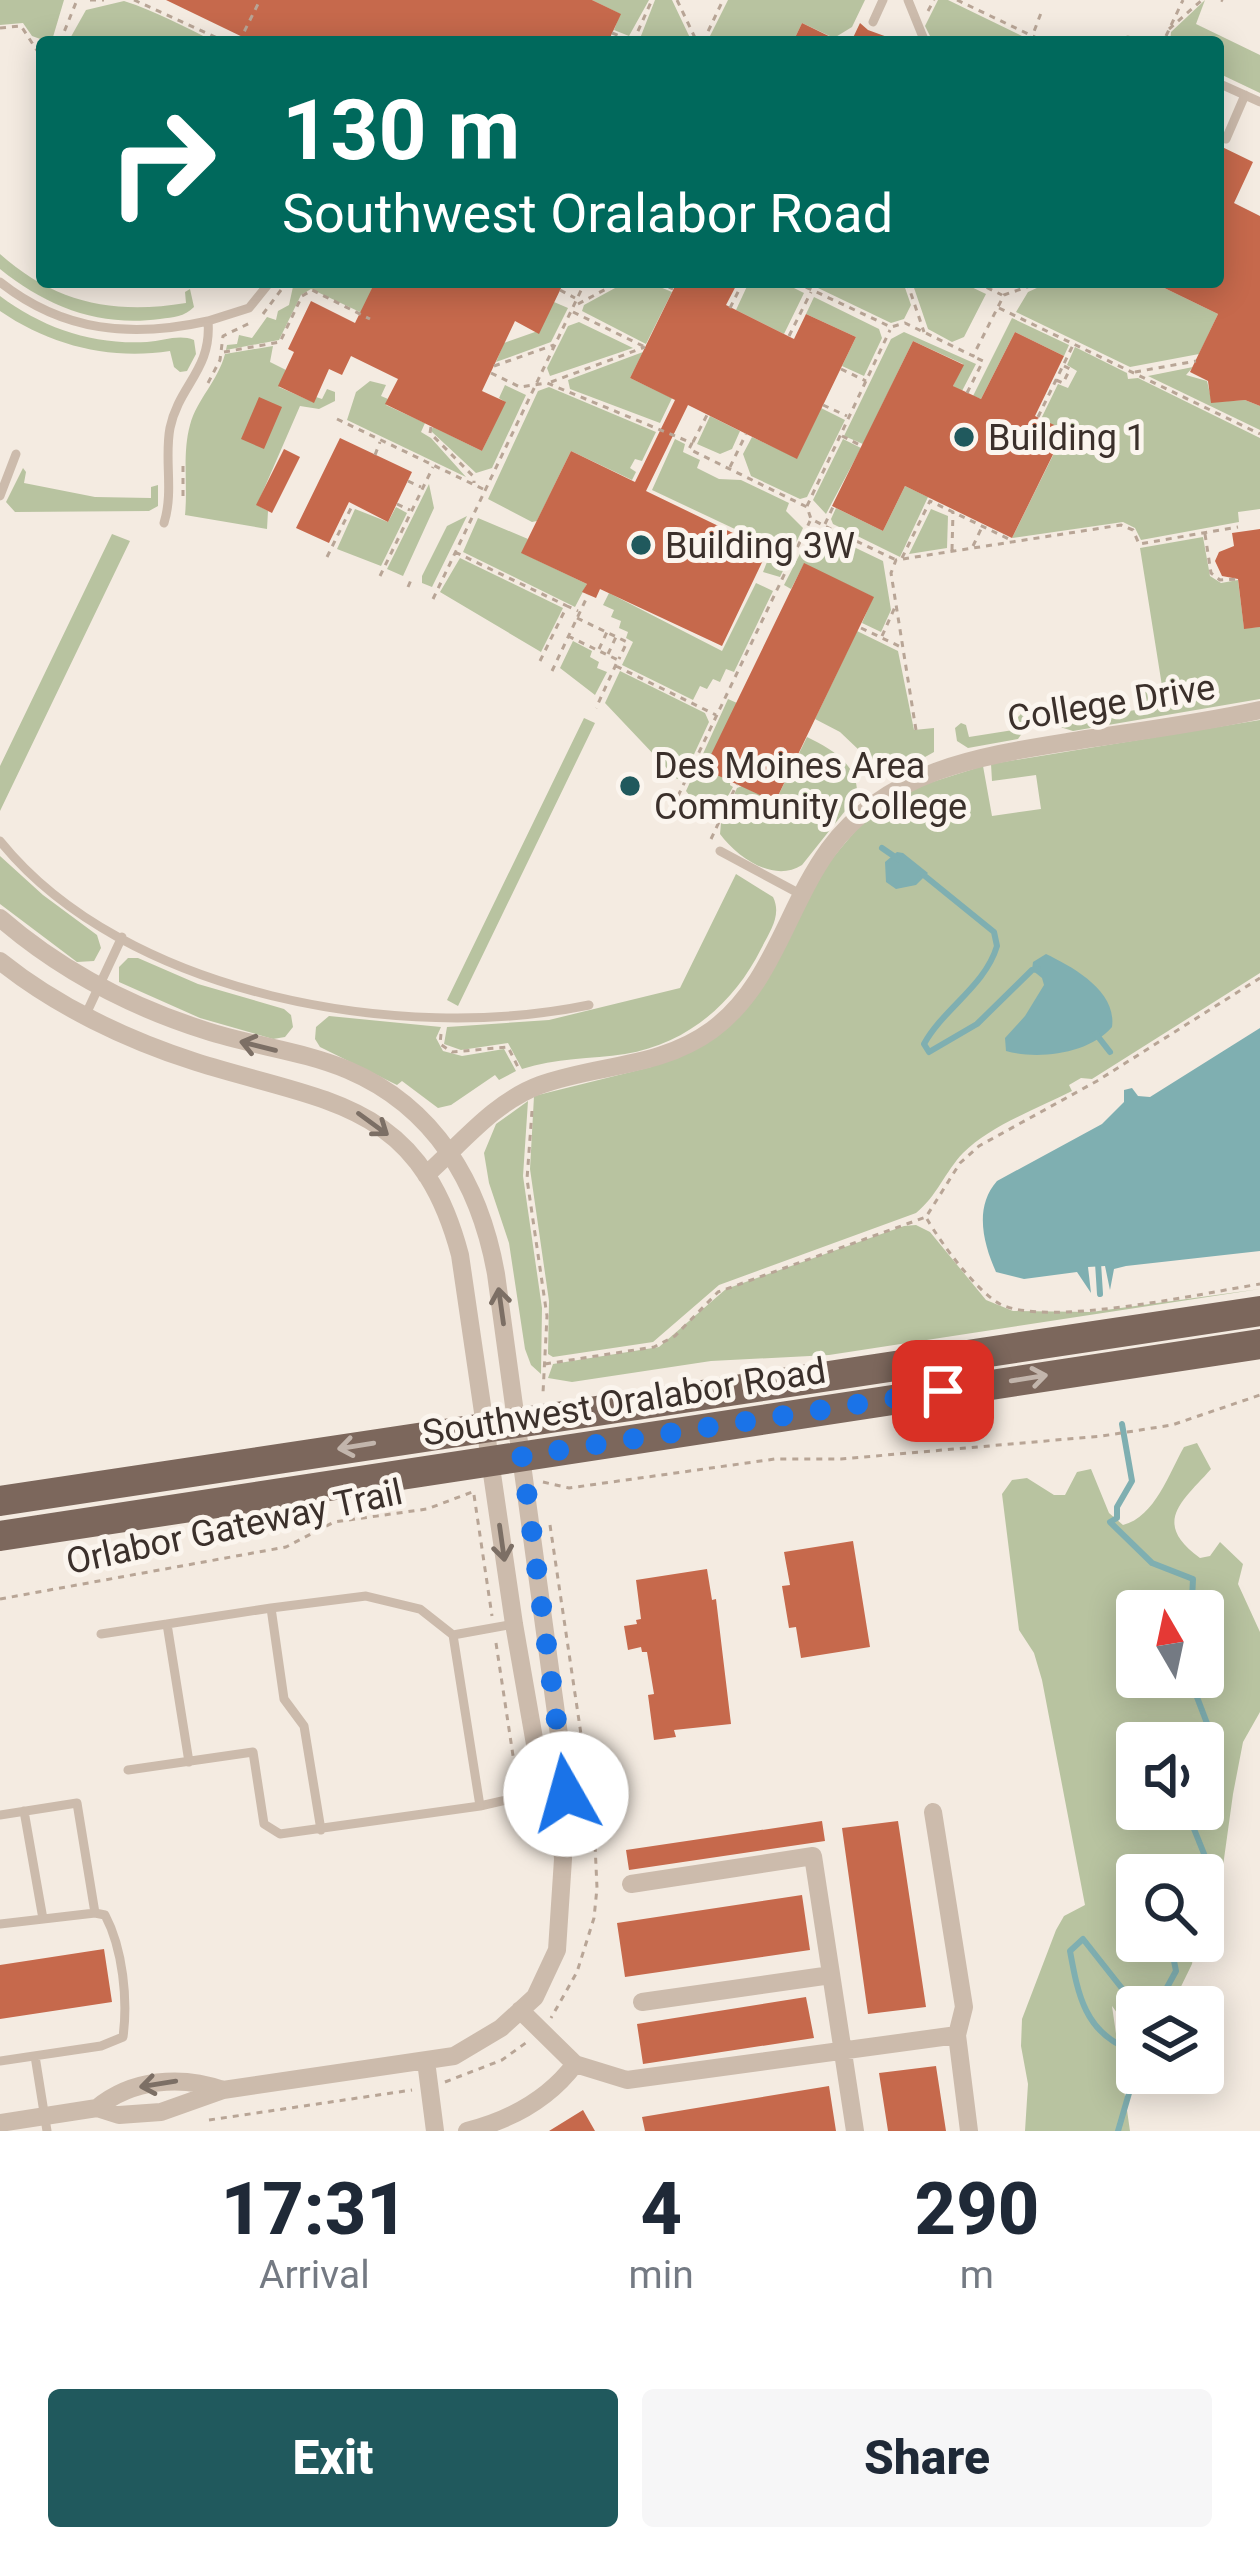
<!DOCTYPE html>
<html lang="en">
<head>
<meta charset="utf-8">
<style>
  :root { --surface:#fff; --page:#f6f6f7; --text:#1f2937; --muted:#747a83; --accent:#20595d }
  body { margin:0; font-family:Roboto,sans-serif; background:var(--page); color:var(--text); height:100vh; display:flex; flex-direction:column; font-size:45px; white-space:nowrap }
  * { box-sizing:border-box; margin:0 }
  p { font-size:39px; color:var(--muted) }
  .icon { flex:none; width:66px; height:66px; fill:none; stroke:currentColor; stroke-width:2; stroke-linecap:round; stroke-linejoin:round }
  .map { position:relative; height:2131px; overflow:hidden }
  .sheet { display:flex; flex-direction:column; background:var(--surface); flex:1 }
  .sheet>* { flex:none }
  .hud { position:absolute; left:36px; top:36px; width:1188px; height:252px; border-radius:12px; box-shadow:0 6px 30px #0003; background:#00695c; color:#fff; overflow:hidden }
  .needle { width:78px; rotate:351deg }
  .buttons { position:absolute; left:1116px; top:1590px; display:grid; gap:24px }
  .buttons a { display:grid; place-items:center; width:108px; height:108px; border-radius:12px; background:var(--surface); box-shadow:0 6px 30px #0003; font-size:60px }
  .pin { position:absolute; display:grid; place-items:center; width:102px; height:102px; color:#fff; margin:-51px; border-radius:24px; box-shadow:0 6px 18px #0006 }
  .me { position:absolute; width:132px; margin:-66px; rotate:353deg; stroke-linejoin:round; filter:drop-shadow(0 0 9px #0008) }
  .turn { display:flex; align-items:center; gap:42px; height:252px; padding:0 48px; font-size:54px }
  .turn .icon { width:156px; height:156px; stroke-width:2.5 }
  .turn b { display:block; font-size:84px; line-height:102px }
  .eta { display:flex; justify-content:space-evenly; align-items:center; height:204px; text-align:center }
  .eta b { font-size:72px; font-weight:800; line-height:84px }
  .cta { display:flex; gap:24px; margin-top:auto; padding:24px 48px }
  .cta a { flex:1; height:138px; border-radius:12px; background:var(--accent); color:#fff; font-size:48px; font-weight:800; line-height:138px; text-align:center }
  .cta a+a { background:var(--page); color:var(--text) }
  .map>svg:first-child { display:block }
  .green { fill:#b8c3a0; fill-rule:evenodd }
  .water { fill:#7fafb1 }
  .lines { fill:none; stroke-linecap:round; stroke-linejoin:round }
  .stream { stroke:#7fafb1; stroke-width:6 }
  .building { fill:#c6694c }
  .path { stroke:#b8a596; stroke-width:3; stroke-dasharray:6 6; stroke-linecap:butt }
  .lane { stroke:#ccbbac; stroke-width:9 }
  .street { stroke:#ccbbac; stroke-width:18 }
  .primary { stroke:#7c675c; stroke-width:30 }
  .oneway { stroke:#7c6f65 }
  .oneway2 { stroke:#c2b5ac }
  .route { stroke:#1a73e8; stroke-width:21; stroke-dasharray:0 37.8 }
  .poi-dot { fill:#20595d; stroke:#fbf5ee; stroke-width:4.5 }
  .labels { text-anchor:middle; stroke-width:10; stroke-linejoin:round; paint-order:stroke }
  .poi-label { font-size:36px; fill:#3b302b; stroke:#fbf5ee; text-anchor:start }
  .street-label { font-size:36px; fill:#3b302b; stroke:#fbf5ee }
</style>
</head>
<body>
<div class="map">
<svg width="1260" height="2131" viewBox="0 0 1260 2131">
  <rect width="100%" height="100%" fill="#f4ebe1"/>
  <!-- green -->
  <path class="green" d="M0 0H64L53 37 46 41 32 36 23 23 0 25Z
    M592 0H649L629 36 614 30 620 14Z
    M655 0H672L692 42 639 41Z
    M728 0H865L852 27 834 38 802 23 793 42H707Z
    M938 0H948L1022 36 1024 42H933L925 26Z
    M1205 0 1196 24 1260 55V93L1218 73V42H1170L1171 32Z
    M124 1C156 11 186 28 216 42H68L86 10Z
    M0 254C55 303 114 315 186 303L185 292 190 289 194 307C184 317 174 317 160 319 99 327 47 307 0 269Z
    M294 282H375L362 313 311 289 301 295 279 340 226 350 227 345 237 344 239 335 252 338 267 317 276 320 278 311 289 305Z
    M626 282H648L672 292 646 344 582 311 584 305Z
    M749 282H782L804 293 784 334 736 310Z
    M821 282H903L911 305 904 319 891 323 818 288Z
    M912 282H961L986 294 964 337 952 342 928 329Z
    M1050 282H1152L1218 314 1199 354 1130 367 1016 312 1028 292Z
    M0 296C43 328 92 345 147 342 163 341 179 334 194 340L196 354 187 371 180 372 174 367 170 351C110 360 51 346 0 311Z
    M814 297 879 329 882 338 864 376 842 366 856 337 806 314Z
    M554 302 568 308 551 342 496 362 504 343 535 332Z
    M1012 318 1069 345 1064 356 1015 332 981 399 973 396Z
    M579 322 633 348 550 376 547 368 568 326Z
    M904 332 976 364 962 391 953 386 963 364 913 341 863 444 844 436 891 339Z
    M273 346 270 362 286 370 279 387 313 402 316 397 322 399 327 389 335 392V401L319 409 300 406 257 505 268 511 267 529 185 515C188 486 182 454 190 425 197 399 218 381 225 354Z
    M1075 347 1127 373 1128 379 1138 378 1260 438V509L1238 512 1239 522 1141 540 1135 528 1123 522 1012 538 1065 431 1041 419 1058 384 1068 388 1077 371 1067 365Z
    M643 352 630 378 672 398 660 423 570 389 568 380Z
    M1193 367 1186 375 1207 381 1212 402 1245 400 1260 406V430L1148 376Z
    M370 381 386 385 381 396 388 399 386 405 425 423 421 432 431 438 466 477 347 420 356 392Z
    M505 385 526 395 492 468 476 473 431 431 433 427 482 451 505 402 499 398Z
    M549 387 656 432 642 461 635 459 630 468 636 472 632 480 571 451 537 521 532 522 488 499 538 391Z
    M821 408 845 420 807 497 800 499 751 476 743 454 752 437 797 458Z
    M710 416 740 431 732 449 720 454 697 444Z
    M675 439 685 444 683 452 700 460 697 468 719 479 741 480 789 503 786 511 803 528 780 577 763 572 773 547 652 490Z
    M843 439 861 448 826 514 813 500Z
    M23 468 26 472 24 483 95 497 151 498V487L158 485V506L149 511 15 512 6 502Z
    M429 484 434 508 403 576 387 569Z
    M905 486 928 497 900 557 833 524 831 519 836 508 883 531Z
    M396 507 407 513 381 566 337 549 355 509 388 522Z
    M931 509 948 516 947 548 909 554Z
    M467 516 432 587 422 583V576L447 526Z
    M478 518 528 539 522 553 587 584 575 607 463 552Z
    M112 534 130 541 0 811V766Z
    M833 537 883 561 891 610 881 632 862 623 873 597 804 564 791 589 784 585 804 546Z
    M1203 537 1210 576 1221 583 1238 580 1244 628 1260 627V699L1073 731 1060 727 1056 712 1063 706 1071 720 1142 709V691L1162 686 1140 548Z
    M460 558 563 608 541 652 440 592Z
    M756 583 773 591 734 672 726 669 720 682 713 679 707 689 700 686 693 700 622 665 633 642 626 638 628 632 619 628 621 621 611 617 614 610 603 605 609 593 722 651Z
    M857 631 898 651 914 730 934 728V752L900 771H881L840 732 815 719Z
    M573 641 592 651 590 657 599 662 597 668 607 672 595 695 560 668Z
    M620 671 705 713 709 722 683 778 677 779 605 703Z
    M728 699 737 703 730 785 733 787 712 824 686 791Z
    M1022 713 1028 715 1030 722 1018 739 968 748 957 741 955 728 961 723 966 725 969 737 1019 729 1018 717Z
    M584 718 595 723 458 1006 447 1000Z
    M1260 720V973L1092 1079 1081 1078 1069 1085 1072 1091C1037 1109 991 1125 963 1153 945 1172 937 1196 916 1213L719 1285 653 1342 553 1357 548 1354 549 1301 530 1169 534 1096 651 1067 709 1041 825 867 867 817 910 789 983 766 992 816 1041 809 1036 775 992 781 991 764Z
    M807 737C832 749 859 765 857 796L802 865C774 883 738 858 720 834L721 823 737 788 742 786 775 802Z
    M0 856 43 895 97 935 101 948 94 961 77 962 0 904Z
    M736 874 773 897C782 915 770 931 761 949 734 1003 687 1044 625 1054 591 1059 555 1058 522 1069L508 1043 461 1050 444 1044 447 1027 549 1020 680 988Z
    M128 958H138L198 984 284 1009 291 1015 293 1027 285 1037 273 1039 200 1018 119 982V967Z
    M329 1016 441 1027 436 1038 443 1051 462 1056 504 1049 516 1071 499 1080 495 1075 451 1105 438 1108 402 1081 397 1085 320 1047 315 1039 316 1027Z
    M528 1101 523 1176 542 1308 541 1374 531 1365 525 1349 509 1243 489 1183 484 1153 496 1124Z
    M916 1225 930 1232 986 1300 1013 1311 1091 1312 1260 1289 829 1355 711 1361 572 1382 548 1378 553 1364 659 1347 726 1289 904 1226Z
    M1197 1443 1211 1469C1184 1500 1150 1522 1200 1558L1210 1556 1220 1542 1243 1564 1238 1584 1260 1632V1712L1243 1742 1233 1794 1218 1902 1220 1938 1203 1939V1875H1137V1941H1196L1192 1964 1171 2007H1137V2046L1134 2036 1112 2006 1130 2131H1025L1028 2084 1021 2046 1022 2019 1056 1930 1064 1916 1085 1905 1042 1680 1034 1653 1019 1630 1002 1494 1012 1480 1027 1478 1054 1495H1065L1077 1472 1091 1469 1109 1513 1123 1525C1155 1517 1169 1473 1184 1447ZM1203 1611V1677H1137V1611ZM1137 1743H1203V1809H1137Z"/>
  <!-- water -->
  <path class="water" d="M897 852 903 853 928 873 916 885 896 889 886 882 885 862Z
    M1046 954C1073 967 1117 991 1112 1027 1089 1054 1038 1060 1006 1051L1005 1038 1025 1016 1044 985 1042 978 1032 970 1033 962Z
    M1260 1028V1251L1126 1266 1114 1269 1110 1290 1105 1266 1088 1267 1091 1293 1077 1272 1024 1279 996 1272C983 1243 974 1207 997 1181L1102 1124 1124 1102V1090L1132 1088 1138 1096 1150 1097Z"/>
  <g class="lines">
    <!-- stream -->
    <path class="stream" d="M882 848 898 859
      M920 872 994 932 997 946C985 986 944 1008 924 1044L929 1052 977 1024 1032 970 1038 969
      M1096 1034 1110 1052
      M1098 1263 1100 1294
      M1122 1424 1132 1481 1117 1507V1518L1110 1522 1152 1563 1193 1579 1192 1599 1180 1611
      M1153 1677 1162 1690 1195 1692 1218 1752V1771L1203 1782
      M1194 1809V1829L1215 1881 1203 1902
      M1118 2131 1134 2076 1131 2050C1085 2033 1078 1995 1070 1951L1083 1939 1128 1996 1159 2002 1176 1971 1170 1941"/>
  </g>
  <!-- building -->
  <path class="building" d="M166 0H592L621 14 608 42H253Z
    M802 23 841 42H793Z
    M860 23 868 30 901 42H851Z
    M1218 145 1253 162 1234 203 1260 216V406L1245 400 1211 403 1208 381 1190 372 1218 314 1152 282H1218Z
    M375 282H564L539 334 515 321 482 391 506 402 482 451 385 404 398 379 351 356 342 375 329 369 314 403 278 386 294 352 288 349 311 301 355 323Z
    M677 282H738L726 305 794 339 806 314 856 337 797 459 688 405 646 491 768 550 722 646 600 589 596 598 582 592 587 584 521 553 571 451 635 482 675 400 630 378Z
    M1015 332 1064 356 1035 416 1065 430 1012 538 905 486 883 531 832 506 913 341 964 365 953 386 981 399Z
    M259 397 282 407 264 449 241 439Z
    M340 438 412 472 388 522 349 502 329 543 296 528Z
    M284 449 300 457 272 513 256 505Z
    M1260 529V627L1244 629 1238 579 1222 576 1215 561 1219 552 1234 546 1232 533Z
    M804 563 874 597 775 802 704 769Z
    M853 1541 870 1647 801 1658 796 1627 789 1628 782 1586 790 1585 784 1552Z
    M707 1569 712 1600 716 1599 731 1724 674 1730 676 1737 654 1740 648 1695 654 1694 647 1652H642L641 1647 628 1650 624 1626 637 1624 636 1620 641 1619 636 1580Z
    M822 1821 825 1841 629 1870 626 1850Z
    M898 1821 926 2007 868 2014 842 1828Z
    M802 1895 810 1950 625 1977 617 1923Z
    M104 1949 112 2002 0 2019V1965Z
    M806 1997 814 2038 643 2064 637 2024Z
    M936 2066 946 2131H888L879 2073Z
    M829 2086 836 2131H645L642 2117Z
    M583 2110 595 2131H549Z"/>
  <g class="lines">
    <!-- path -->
    <path class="path" d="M90 0H104
      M134 0 226 42
      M677 0 697 42
      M957 0 1045 42
      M1221 0 1223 1
      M928 11 934 0
      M0 28 21 26 42 58
      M1169 29 1202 0
      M612 33 632 41
      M1166 36 1183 0
      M60 42 77 0
      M239 42 260 0
      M633 42 652 0
      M703 42 723 0
      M1030 42 1041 13
      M1084 42 1088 34
      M658 282 673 289
      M795 282 891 327 905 323 973 356 1004 295 1041 282
      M907 282 924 332
      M976 282 1002 295
      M560 290 575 298
      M578 304 619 282
      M730 308 743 282
      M999 308 1260 434
      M573 312 645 347
      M263 314 287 282
      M789 336 811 292
      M224 352 280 342 302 296 312 290 370 319
      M494 366 554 345
      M841 369 866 381
      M1135 372 1196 361
      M491 373 520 387 547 383 692 443 689 449 807 507 811 519 831 529
      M1056 380 1063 383 1070 369 1064 366
      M551 382 645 347
      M208 383 220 360 223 336 250 323
      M967 393 983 361 974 357
      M823 405 847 416
      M1038 417 1073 345
      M337 419 483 489
      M431 427 430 433 474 477V483
      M842 436 862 446
      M693 442 707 415
      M375 455 380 442
      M730 467 746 434
      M408 481 421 487
      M183 496V464
      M397 504 410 510
      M807 506 890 330
      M825 524 833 507
      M1205 534 1211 573 1220 580 1238 579
      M802 542 831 529 896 560
      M973 546 982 527
      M952 550 953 512
      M455 552 567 606
      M327 557 353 504
      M902 558 930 501 1015 542
      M380 576 433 467
      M408 587 411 580
      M433 599 585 282
      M577 618 627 642 619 659
      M861 628 901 647
      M568 636 618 660 596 708
      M882 636 895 607
      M599 649 607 632
      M608 654 616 637
      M540 661 567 606 578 611
      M616 666 716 715
      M552 671 588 595
      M916 730 891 573 896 560 1121 525 1133 530 1139 544 1238 527
      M678 796 810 521
      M711 839 737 784
      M441 1034 440 1044 452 1052 508 1047 520 1071
      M532 1111 527 1179 547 1316 543 1393
      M927 1219C941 1243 976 1291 1000 1304 1048 1328 1203 1293 1260 1284
      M545 1364 654 1347 675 1336 718 1292 926 1217 960 1163 979 1146 1097 1081 1260 978
      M543 1482 569 1488 775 1459H841L1102 1436 1172 1425 1260 1395
      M474 1495 492 1616
      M550 1525 594 1822 597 1888 594 1918 577 1972 551 2018
      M0 1599 286 1547 334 1522 427 1509 475 1491
      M496 1643 517 1782
      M521 1809 525 1837
      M445 2082 502 2060 527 2042
      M209 2120 412 2090"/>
    <!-- lane -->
    <path class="lane" d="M908 0 925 42
      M873 22 883 0
      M1128 40 1131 42
      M1218 83 1260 102
      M1226 139 1245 95
      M0 282C63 332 132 338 208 321 212 370 179 385 170 428 164 459 174 491 164 523
      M208 321 249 308 270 282
      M0 496 16 454
      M0 841C125 996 403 1044 589 1005
      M720 851 802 895
      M86 1014 122 937
      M101 1634 167 1624
      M453 1635 480 1806
      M189 1762 167 1624 271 1608
      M128 1770 253 1752 264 1824 280 1834 480 1806 566 1786
      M24 1811 43 1919
      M0 1815 77 1803 95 1913 105 1915C123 1949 128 2000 123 2037L101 2046 0 2061
      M321 1830 304 1726 284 1699 271 1608 366 1596 420 1609 453 1635 514 1624
      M0 1924 95 1913
      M35 2056 47 2131"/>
    <!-- street -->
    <path class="street" d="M0 918C60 970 131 1007 207 1031 253 1046 303 1051 348 1070 435 1107 480 1184 496 1274L566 1786 560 1818 563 1859 557 1950 535 1997 501 2028 454 2056 223 2090 161 2112 119 2115 97 2108 0 2123
      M0 961C56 1006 127 1040 196 1062 326 1103 419 1100 460 1255L514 1624 543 1790 560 1818
      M426 1175C462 1143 494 1102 540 1085 598 1064 660 1068 712 1030 773 985 786 908 829 849 889 767 987 755 1080 740 1140 731 1201 723 1260 710
      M933 1812 964 2007 957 2035
      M631 1884 813 1856 855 2131
      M642 2002 831 1975
      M520 2010 575 2064 627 2080 957 2035 969 2131
      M426 2061 435 2131
      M97 2108C132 2079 181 2075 223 2090
      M467 2131C510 2120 548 2100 575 2064"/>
    <!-- primary -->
    <path class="primary" d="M0 1501 1260 1311
      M0 1536 1260 1344"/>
  </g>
  <!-- one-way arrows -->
  <defs><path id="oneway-shaft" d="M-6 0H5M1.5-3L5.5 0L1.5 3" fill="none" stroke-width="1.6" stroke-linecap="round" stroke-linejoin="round" transform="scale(3)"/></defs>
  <g class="oneway">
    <use href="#oneway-shaft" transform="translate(258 1046) rotate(-166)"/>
    <use href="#oneway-shaft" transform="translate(373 1124) rotate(36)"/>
    <use href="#oneway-shaft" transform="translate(501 1306) rotate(-98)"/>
    <use href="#oneway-shaft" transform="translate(502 1543) rotate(82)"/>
    <use href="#oneway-shaft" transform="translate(158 2084) rotate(171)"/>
  </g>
  <g class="oneway2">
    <use href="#oneway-shaft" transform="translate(1029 1378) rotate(-9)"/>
    <use href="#oneway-shaft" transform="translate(356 1446) rotate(171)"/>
  </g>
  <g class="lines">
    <!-- route -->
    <path class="route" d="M566 1794 522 1456 943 1391"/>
  </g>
  <!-- markers -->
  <g class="poi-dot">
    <circle cx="964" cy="437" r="12"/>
    <circle cx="641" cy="545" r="12"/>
    <circle cx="630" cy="786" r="12"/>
  </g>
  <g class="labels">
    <!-- poi labels -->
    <g class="poi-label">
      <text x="988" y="450">Building 1</text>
      <text x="665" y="558">Building 3W</text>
      <text x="654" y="778">Des Moines Area<tspan x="654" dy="41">Community College</tspan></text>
    </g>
    <!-- street labels -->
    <g class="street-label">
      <text transform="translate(1111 702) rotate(-9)" y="13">College Drive</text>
      <text transform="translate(624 1401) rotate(-9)" y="13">Southwest Oralabor Road</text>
      <text transform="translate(234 1526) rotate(-12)" y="13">Orlabor Gateway Trail</text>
    </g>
  </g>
</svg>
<div class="buttons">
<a><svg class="needle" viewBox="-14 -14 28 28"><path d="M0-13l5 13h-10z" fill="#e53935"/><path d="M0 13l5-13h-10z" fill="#747a83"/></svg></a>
<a><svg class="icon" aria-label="sound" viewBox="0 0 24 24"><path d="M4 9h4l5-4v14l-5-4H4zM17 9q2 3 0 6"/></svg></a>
<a><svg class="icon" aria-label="search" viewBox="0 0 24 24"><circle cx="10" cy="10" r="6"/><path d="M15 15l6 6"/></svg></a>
<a><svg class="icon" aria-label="layers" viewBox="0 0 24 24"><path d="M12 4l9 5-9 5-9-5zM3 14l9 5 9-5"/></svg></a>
</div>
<div class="pin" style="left:943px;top:1391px;background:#d93025"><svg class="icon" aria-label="arrive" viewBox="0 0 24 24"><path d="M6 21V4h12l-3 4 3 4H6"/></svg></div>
<svg class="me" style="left:566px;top:1794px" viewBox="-20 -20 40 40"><circle r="19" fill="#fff"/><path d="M0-13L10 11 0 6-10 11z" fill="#1a73e8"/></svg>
<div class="hud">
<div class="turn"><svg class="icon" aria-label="right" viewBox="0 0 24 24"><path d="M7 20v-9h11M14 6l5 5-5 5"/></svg><div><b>130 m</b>Southwest Oralabor Road</div></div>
</div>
</div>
<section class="sheet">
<div class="eta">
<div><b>17:31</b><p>Arrival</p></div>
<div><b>4</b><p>min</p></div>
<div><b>290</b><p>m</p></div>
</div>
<div class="cta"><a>Exit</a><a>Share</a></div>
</section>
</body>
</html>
